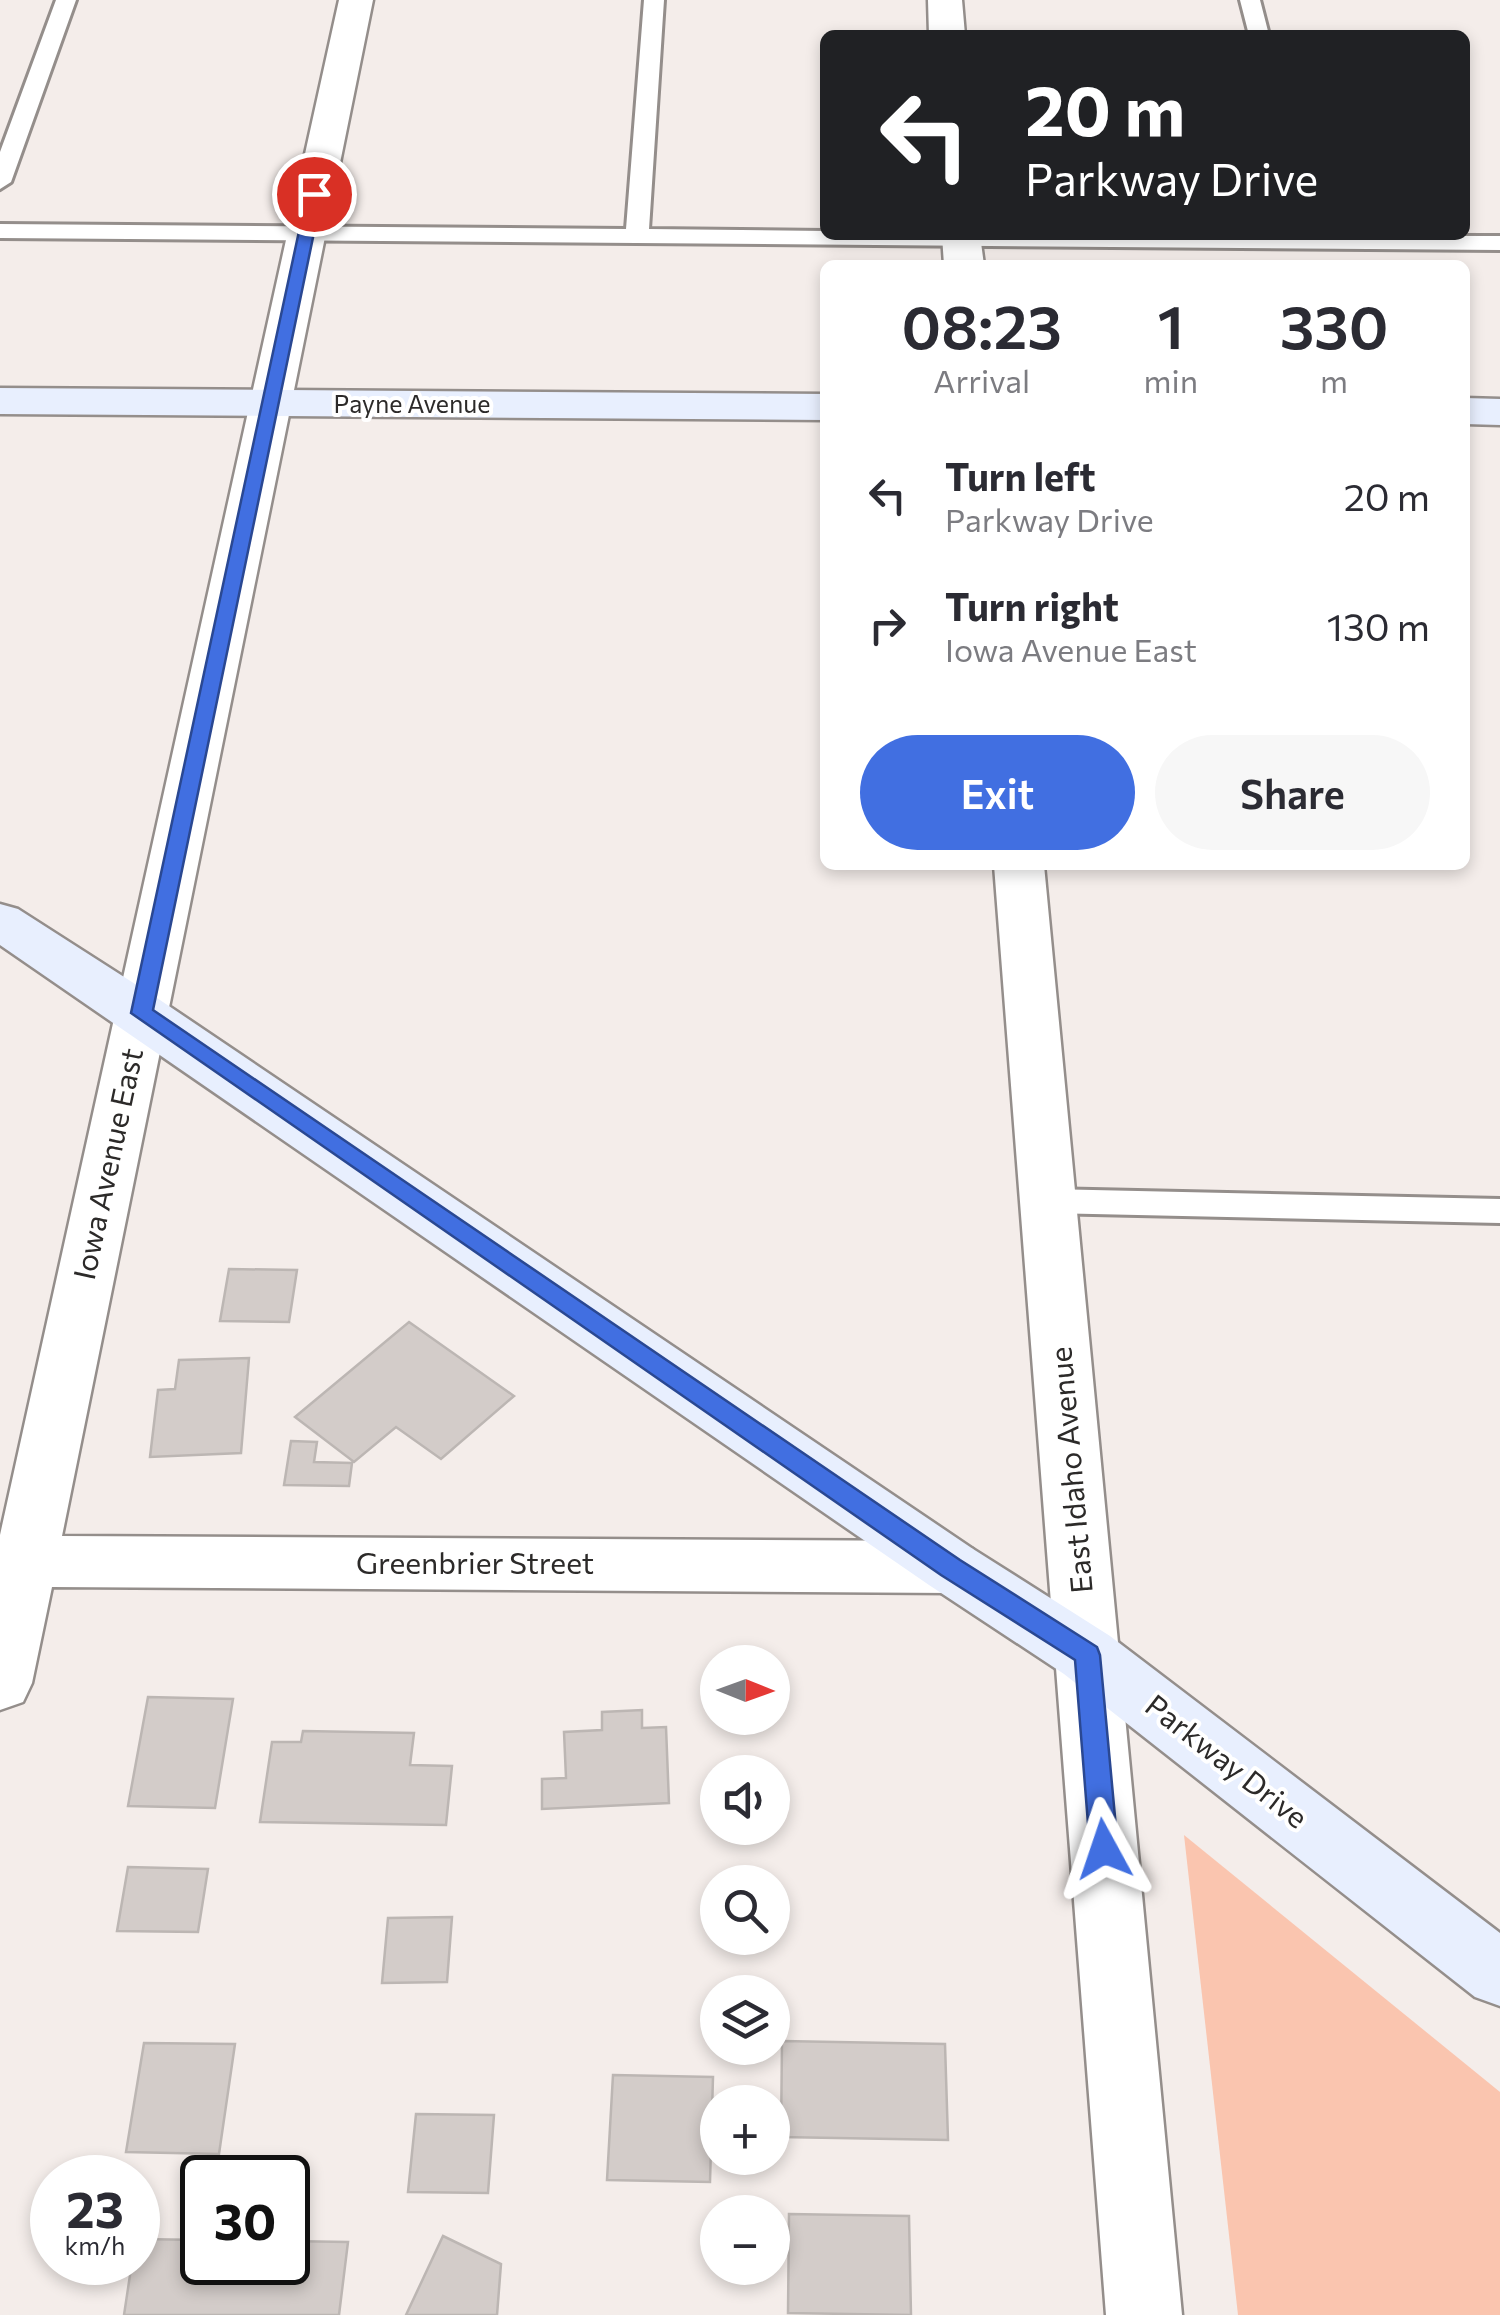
<!DOCTYPE html>
<html lang="en">
<head>
<meta charset="utf-8">
<style>
  :root { --surface:#fff; --page:#f7f7f7; --text:#2b2b33; --muted:#7c7c81; --accent:#416fe1 }
  body { margin:0; font-family:Commissioner,sans-serif; background:var(--page); color:var(--text); height:100vh; display:flex; flex-direction:column; font-size:38px; white-space:nowrap }
  * { box-sizing:border-box; margin:0 }
  p { font-size:32px; color:var(--muted) }
  .icon { flex:none; width:55px; height:55px; fill:none; stroke:currentColor; stroke-width:2; stroke-linecap:round; stroke-linejoin:round }
  .map { position:relative; flex:1; overflow:hidden }
  .panel { position:absolute; left:820px; top:260px; width:650px; height:610px; display:flex; flex-direction:column; background:var(--surface); border-radius:15px; box-shadow:0 5px 15px #0003 }
  .panel>* { flex:none }
  .banner { position:absolute; left:820px; top:30px; width:650px; height:210px; border-radius:15px; box-shadow:0 5px 15px #0003; background:#202124; color:#fff; overflow:hidden }
  .needle { width:65px; rotate:91deg }
  .fabs { position:absolute; left:700px; top:1645px; display:grid; gap:20px }
  .fabs a { display:grid; place-items:center; width:90px; height:90px; border-radius:50%; background:var(--surface); box-shadow:0 5px 15px #0003; font-size:50px }
  .speed { position:absolute; left:30px; top:2155px; display:flex; gap:20px; font-size:50px; font-weight:700; text-align:center }
  .speed>* { display:grid; place-content:center; width:130px; height:130px; border-radius:50%; background:var(--surface); box-shadow:0 5px 15px #0003; line-height:1 }
  .speed small { font-size:25px; font-weight:400 }
  .speed .limit { border:5px solid #111; border-radius:15px; background:#fff; color:#111 }
  .pin { position:absolute; display:grid; place-items:center; width:85px; height:85px; color:#fff; margin:-42px; border:5px solid #fff; border-radius:50%; box-shadow:0 2px 10px #0007 }
  .me { position:absolute; width:110px; margin:-55px; rotate:355deg; stroke-linejoin:round; filter:drop-shadow(0 0 8px #0008) }
  .turn { display:flex; align-items:center; gap:35px; height:210px; padding:0 40px; font-size:45px }
  .turn .icon { width:130px; height:130px; stroke-width:2.5 }
  .turn b { display:block; font-size:70px; line-height:85px }
  .eta { display:flex; justify-content:space-evenly; align-items:center; height:170px; text-align:center }
  .eta b { font-size:60px; font-weight:600; line-height:70px }
  .cta { display:flex; gap:20px; margin-top:auto; padding:20px 40px }
  .cta a { flex:1; height:115px; border-radius:60px; background:var(--accent); color:#fff; font-size:40px; font-weight:600; line-height:115px; text-align:center }
  .cta a+a { background:var(--page); color:var(--text) }
  ul { padding:0; list-style:none }
  li { display:flex; align-items:center; gap:30px; height:130px; padding:0 40px }
  li div { flex:1 }
  li b { display:block; font-size:38px }
  li em { font-style:normal }
  .map>svg:first-child { display:block }
  .green { fill:#fac5af }
  .building { fill:#d3ccc9; stroke:#bcb6b3; stroke-width:2.5 }
  .lines { fill:none; stroke-linecap:round; stroke-linejoin:round }
  .lane-casing { stroke:#948e8b; stroke-width:6 }
  .street-casing { stroke:#948e8b; stroke-width:5 }
  .secondary-casing { stroke:#948e8b; stroke-width:5 }
  .lane { fill:#fff; fill-rule:evenodd }
  .street { fill:#fff; fill-rule:evenodd }
  .secondary { fill:#e8effe; fill-rule:evenodd }
  .route { fill:#416fe1; stroke:#2a4892; stroke-width:2.5 }
  .labels { text-anchor:middle; stroke-width:8; stroke-linejoin:round; paint-order:stroke }
  .far-street-label { font-size:25px; fill:#2c2a29; stroke:#fff }
  .street-label { font-size:30px; fill:#2c2a29; stroke:#fff }
</style>
</head>
<body>
<div class="map">
<svg width="1500" height="2315" viewBox="0 0 1500 2315">
  <rect width="100%" height="100%" fill="#f4edea"/>
  <!-- green -->
  <path class="green" d="M1184 1835 1500 2092V2315H1238Z"/>
  <!-- building -->
  <path class="building" d="M229 1269 297 1270 289 1322 220 1321Z
    M409 1322 514 1396 441 1459 396 1427 354 1462 295 1417Z
    M249 1358 241 1453 150 1457 158 1390 175 1389 179 1360Z
    M291 1441 317 1442 314 1462 352 1463 349 1486 284 1485Z
    M148 1697 233 1699 215 1808 128 1806Z
    M642 1710V1728L666 1727 669 1803 542 1809V1779L566 1778 564 1732 602 1730V1712Z
    M303 1731 414 1733 410 1765 452 1766 446 1825 260 1822 272 1742H301Z
    M128 1867 208 1869 198 1932 117 1931Z
    M452 1917 447 1982 382 1983 388 1918Z
    M782 2041 945 2044 948 2140 781 2137Z
    M144 2043 235 2044 219 2154 126 2152Z
    M613 2075 713 2077 710 2182 607 2180Z
    M416 2114 494 2115 488 2193 408 2192Z
    M789 2214 909 2216 911 2315 788 2313Z
    M443 2236 501 2264 497 2315H406Z
    M138 2239 202 2240V2262H288V2241L348 2242 339 2315H124L132 2262H138Z"/>
  <g class="lines">
    <defs>
      <path id="lane" d="M56 0H76L11 182 0 189V152Z
        M644 0H664L649 229 825 231V235L1500 236V250L0 238V224L626 229Z
        M1240 0H1260L1269 35H1249Z
        M1048 1189 1500 1199V1223L1048 1213 1036 1210 1032 1201 1036 1192Z"/>
      <path id="street" d="M339 0H373L62 1536 951 1541 973 1549 982 1567 973 1585 951 1593 52 1587 32 1683 23 1702 0 1710V1535Z
        M928 0H962L965 35H929Z
        M942 235H980L984 265H944Z
        M994 865H1044L1182 2315H1106Z"/>
      <path id="secondary" d="M0 388 825 394V420L0 414Z
        M1465 398 1500 399V425L1465 424Z
        M0 904 18 909 160 1000 973 1549 1110 1636 1500 1933V2006L1475 1997 1064 1674 929 1585 0 945Z"/>
    </defs>
    <!-- lane casing -->
    <use href="#lane" class="lane-casing"/>
    <!-- street casing -->
    <use href="#street" class="street-casing"/>
    <!-- secondary casing -->
    <use href="#secondary" class="secondary-casing"/>
    <!-- lane -->
    <use href="#lane" class="lane"/>
    <!-- street -->
    <use href="#street" class="street"/>
    <!-- secondary -->
    <use href="#secondary" class="secondary"/>
  </g>
  <!-- route -->
  <path class="route" d="M314 190 322 194 153 1010 960 1560 1097 1647 1100 1655 1118 1849 1114 1858 1104 1861 1094 1858 1090 1849 1075 1660 941 1575 131 1013 307 194Z"/>
  <g class="labels">
    <!-- far-street labels -->
    <g class="far-street-label">
      <text x="412" y="413">Payne Avenue</text>
    </g>
    <!-- street labels -->
    <g class="street-label">
      <text transform="translate(109 1164) rotate(-78)" y="10">Iowa Avenue East</text>
      <text transform="translate(1072 1470) rotate(-95)" y="10">East Idaho Avenue</text>
      <text x="475" y="1574">Greenbrier Street</text>
      <text transform="translate(1226 1762) rotate(38)" y="10">Parkway Drive</text>
    </g>
  </g>
</svg>
<div class="fabs">
<a><svg class="needle" viewBox="-14 -14 28 28"><path d="M0-13l5 13h-10z" fill="#e53935"/><path d="M0 13l5-13h-10z" fill="#7c7c81"/></svg></a>
<a><svg class="icon" aria-label="sound" viewBox="0 0 24 24"><path d="M4 9h4l5-4v14l-5-4H4zM17 9q2 3 0 6"/></svg></a>
<a><svg class="icon" aria-label="search" viewBox="0 0 24 24"><circle cx="10" cy="10" r="6"/><path d="M15 15l6 6"/></svg></a>
<a><svg class="icon" aria-label="layers" viewBox="0 0 24 24"><path d="M12 4l9 5-9 5-9-5zM3 14l9 5 9-5"/></svg></a>
<a>+</a>
<a>−</a>
</div>
<div class="speed"><div>23<small>km/h</small></div><div class="limit">30</div></div>
<div class="pin" style="left:314px;top:194px;background:#d93025"><svg class="icon" aria-label="arrive" viewBox="0 0 24 24"><path d="M6 21V4h12l-3 4 3 4H6"/></svg></div>
<svg class="me" style="left:1104px;top:1849px" viewBox="-20 -20 40 40"><path d="M0-17L14 15 0 8-14 15z" fill="#416fe1" stroke="#fff" stroke-width="4"/></svg>
<div class="banner">
<div class="turn"><svg class="icon" aria-label="left" viewBox="0 0 24 24"><path d="M17 20v-9H6M10 6l-5 5 5 5"/></svg><div><b>20 m</b>Parkway Drive</div></div>
</div>
<section class="panel">
<div class="eta">
<div><b>08:23</b><p>Arrival</p></div>
<div><b>1</b><p>min</p></div>
<div><b>330</b><p>m</p></div>
</div>
<ul>
<li><svg class="icon" aria-label="left" viewBox="0 0 24 24"><path d="M17 20v-9H6M10 6l-5 5 5 5"/></svg><div><b>Turn left</b><p>Parkway Drive</p></div><em>20 m</em></li>
<li><svg class="icon" aria-label="right" viewBox="0 0 24 24"><path d="M7 20v-9h11M14 6l5 5-5 5"/></svg><div><b>Turn right</b><p>Iowa Avenue East</p></div><em>130 m</em></li>
</ul>
<div class="cta"><a>Exit</a><a>Share</a></div>
</section>
</div>
</body>
</html>
